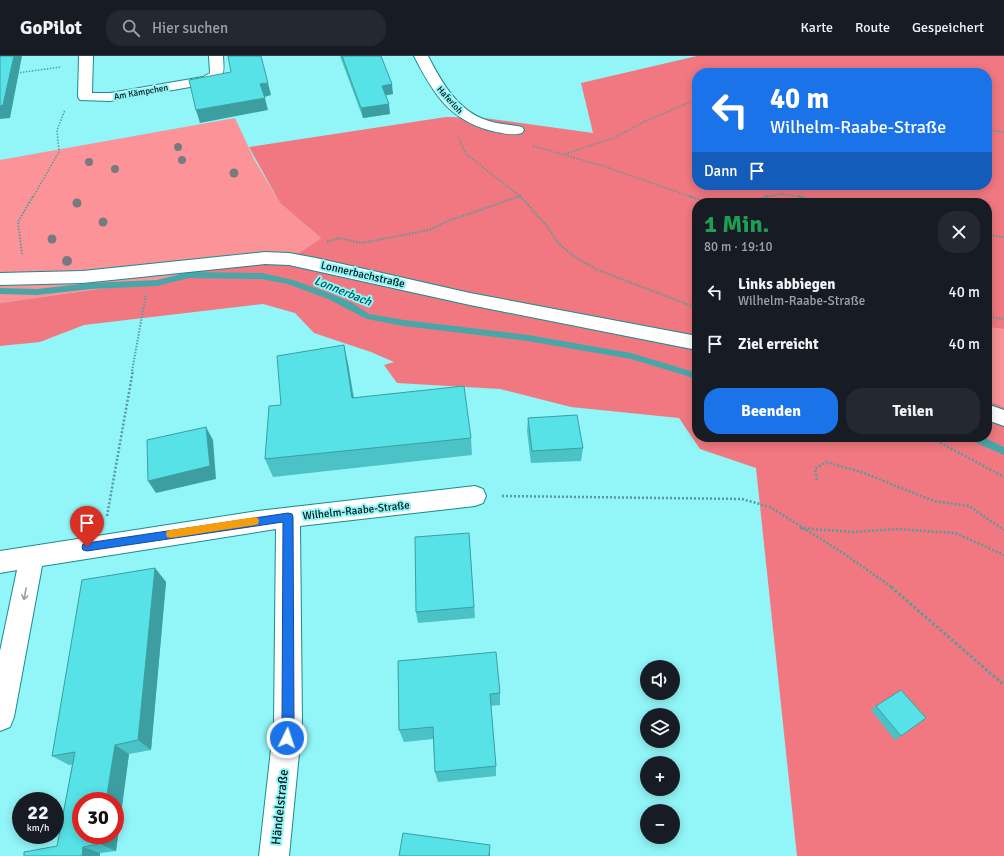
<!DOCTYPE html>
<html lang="de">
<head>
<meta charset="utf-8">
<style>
  :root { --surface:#171b24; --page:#242831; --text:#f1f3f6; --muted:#9ea1a6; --line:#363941; --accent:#1a73e8 }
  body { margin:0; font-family:Signika,sans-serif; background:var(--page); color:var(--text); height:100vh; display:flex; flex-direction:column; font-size:15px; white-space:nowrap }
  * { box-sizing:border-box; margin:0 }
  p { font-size:13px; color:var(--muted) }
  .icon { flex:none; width:22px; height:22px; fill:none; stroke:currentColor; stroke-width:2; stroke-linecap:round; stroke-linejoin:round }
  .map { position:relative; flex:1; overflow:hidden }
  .drawer { position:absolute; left:692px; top:142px; width:300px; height:244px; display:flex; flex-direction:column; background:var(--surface); border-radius:16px; box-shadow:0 2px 10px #0003 }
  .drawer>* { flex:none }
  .hud { position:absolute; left:692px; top:12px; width:300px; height:122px; border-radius:16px; box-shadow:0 2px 10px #0003; background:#1a73e8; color:#fff; overflow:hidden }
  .controls { position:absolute; left:640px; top:604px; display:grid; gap:8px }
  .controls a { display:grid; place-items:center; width:40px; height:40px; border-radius:50%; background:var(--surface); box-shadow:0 2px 10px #0003; font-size:20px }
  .speed { position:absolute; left:12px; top:736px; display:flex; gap:8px; font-size:20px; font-weight:700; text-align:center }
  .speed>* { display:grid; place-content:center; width:52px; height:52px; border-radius:50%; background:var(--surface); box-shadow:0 2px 10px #0003; line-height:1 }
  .speed small { font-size:10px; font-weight:400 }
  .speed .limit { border:6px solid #d22; background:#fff; color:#111 }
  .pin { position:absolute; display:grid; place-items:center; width:34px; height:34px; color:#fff; margin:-41px -17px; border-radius:50% 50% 50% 0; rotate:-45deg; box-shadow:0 0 4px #0007 }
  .pin .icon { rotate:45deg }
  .me { position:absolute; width:44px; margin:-22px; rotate:4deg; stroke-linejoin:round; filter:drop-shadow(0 0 3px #0008) }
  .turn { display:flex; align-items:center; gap:14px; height:84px; padding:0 12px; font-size:18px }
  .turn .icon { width:52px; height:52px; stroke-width:2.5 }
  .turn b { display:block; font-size:28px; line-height:34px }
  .then { display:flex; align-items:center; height:38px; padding:0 12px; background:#0003; gap:8px; font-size:15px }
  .round { display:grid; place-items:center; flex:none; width:42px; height:42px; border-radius:16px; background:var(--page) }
  .overview { display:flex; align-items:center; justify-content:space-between; height:68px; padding:0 12px }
  h1 { font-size:24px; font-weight:700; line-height:30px; color:#1e9e55 }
  .primary-button { display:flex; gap:8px; margin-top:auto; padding:8px 12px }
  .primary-button a { flex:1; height:46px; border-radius:16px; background:var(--accent); color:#fff; font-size:16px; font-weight:700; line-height:46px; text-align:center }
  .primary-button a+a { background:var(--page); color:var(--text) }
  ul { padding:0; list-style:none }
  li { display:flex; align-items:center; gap:12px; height:52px; padding:0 12px }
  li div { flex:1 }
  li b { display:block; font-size:15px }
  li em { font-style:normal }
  header { display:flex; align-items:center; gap:24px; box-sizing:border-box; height:56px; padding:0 20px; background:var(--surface); border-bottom:1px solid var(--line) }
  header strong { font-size:19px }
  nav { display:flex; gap:22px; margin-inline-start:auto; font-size:14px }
  .search { width:280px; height:36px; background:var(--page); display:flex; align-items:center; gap:10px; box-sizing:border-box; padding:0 14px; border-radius:16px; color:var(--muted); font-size:15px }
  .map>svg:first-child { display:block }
  .green { fill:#fb9398 }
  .forest { fill:#f17880; fill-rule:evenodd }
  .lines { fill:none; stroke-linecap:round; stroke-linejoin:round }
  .stream { fill:#46a6a8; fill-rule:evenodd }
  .minor-casing { stroke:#1a8b8e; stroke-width:2 }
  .path-far3 { stroke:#589b9c; stroke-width:1.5; stroke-dasharray:1.5 1.5; stroke-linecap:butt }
  .path-far2 { stroke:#589b9c; stroke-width:2; stroke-dasharray:1.5 1.5; stroke-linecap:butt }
  .path-far1 { stroke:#589b9c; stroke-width:2.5; stroke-dasharray:2 2; stroke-linecap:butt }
  .path { stroke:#589b9c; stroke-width:3; stroke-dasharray:2.5 2.5; stroke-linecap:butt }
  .minor { fill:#fff; fill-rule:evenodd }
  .tree { fill:#777a81 }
  .wall { fill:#4ac2c6 }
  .shaded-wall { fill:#3c9ea1 }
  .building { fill:#56e2e6; stroke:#3c9ea1 }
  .oneway { stroke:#99a1a1 }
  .route { fill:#1a73e8; stroke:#114b97 }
  .slow { fill:#f59e0b }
  .labels { text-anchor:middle; stroke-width:4; stroke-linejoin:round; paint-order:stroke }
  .far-street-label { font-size:9px; fill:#011515; stroke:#92f5f8 }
  .street-label { font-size:11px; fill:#011515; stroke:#92f5f8 }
  .water-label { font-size:12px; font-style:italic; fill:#00585a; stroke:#92f5f8 }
  .near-street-label { font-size:13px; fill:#011515; stroke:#92f5f8 }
</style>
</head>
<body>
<header>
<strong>GoPilot</strong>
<div class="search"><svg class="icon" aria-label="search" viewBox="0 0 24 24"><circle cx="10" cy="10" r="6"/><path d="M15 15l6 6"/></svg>Hier suchen</div>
<nav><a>Karte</a><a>Route</a><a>Gespeichert</a></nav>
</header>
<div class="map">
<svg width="1004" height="800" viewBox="0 0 1004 800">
  <rect width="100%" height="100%" fill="#92f5f8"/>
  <!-- green -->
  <path class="green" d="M235 62 254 103 280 147 321 182 299 197 238 205 148 226 0 247V104Z
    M987 271 1004 273V351L987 344Z"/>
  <!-- forest -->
  <path class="forest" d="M697 0H1004V273L987 271V147H697V381H987V344L1004 351V800H797L756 412 700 393 679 362 571 351 500 333 397 327 384 309 394 306 371 296 314 277 295 257 263 248 84 269 40 286 0 290V247L148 226 238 205 299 197 321 182 280 147 249 91 446 61 484 62 593 77 581 27ZM697 17H987V129H697Z"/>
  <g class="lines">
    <!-- stream -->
    <path class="stream" d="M189 216 262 217 293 224 334 239 352 247 369 258 404 264 528 279 631 297 697 317V323L631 303 528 285 404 270 367 263 328 243 288 228 262 223 189 222 157 230 91 233 37 239 0 238V232L37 233 91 227 157 224Z
      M968 381H983L1004 391V399L970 384Z"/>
    <defs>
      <path id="minor" d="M79 0H93L92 37H110L203 21 210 17 209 0H223C224 17 226 23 207 28L110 45 80 44 78 41Z
        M414 0H428C442 27 458 56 489 65 500 69 511 68 522 71L524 74 522 77C513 80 501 77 492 75 449 64 433 37 414 0Z
        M265 196 289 197 316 202 470 237 697 280V294L470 249 289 209 265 208 83 227 0 229V217L83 215Z
        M987 348 1004 354V370L987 364Z
        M475 430 483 433 486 440 483 447 475 450 300 470 302 667 289 800H259L274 667 276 473 42 510 14 661 10 671 0 675V595L17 514 0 517V495L258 455Z"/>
    </defs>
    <!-- minor casing -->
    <use href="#minor" class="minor-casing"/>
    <!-- path-far3 -->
    <path class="path-far3" d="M17 17 61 11
      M987 74 1004 76
      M458 81 466 98 521 141
      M533 90 600 109 692 141
      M565 98 613 82 646 65 697 43
      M33 141 59 96 57 74 65 54
      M517 141 520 140
      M765 141 783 138 803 141"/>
    <!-- path-far2 -->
    <path class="path-far2" d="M520 140 546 169 560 189 578 203 598 214 697 252
      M689 140 709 147
      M799 140 820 147
      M750 147 768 140
      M987 179 1004 181
      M327 186 339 182 361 187 429 174 448 165 520 140
      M22 198 18 166 33 140
      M987 261 1004 263
      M132 315 146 238"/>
    <!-- path-far1 -->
    <path class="path-far1" d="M921 381 937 385 1004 421
      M817 424 815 413 826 406 861 416 934 445 969 450 1004 474
      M502 440 742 443 770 451 843 497 893 532
      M107 460 133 314
      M800 472 853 476 897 473 955 477 1004 499"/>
    <!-- path -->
    <path class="path" d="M891 531 1004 629"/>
    <!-- minor -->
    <use href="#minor" class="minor"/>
  </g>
  <!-- trees -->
  <g class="tree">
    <circle cx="178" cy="91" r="4"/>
    <circle cx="182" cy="104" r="4"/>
    <circle cx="89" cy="106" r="4"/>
    <circle cx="115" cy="113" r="4"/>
    <circle cx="234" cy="117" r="4.5"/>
    <circle cx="77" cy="147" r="4.5"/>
    <circle cx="103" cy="166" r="4.5"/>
    <circle cx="52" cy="183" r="4.5"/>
    <circle cx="67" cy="205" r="5"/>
  </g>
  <!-- wall -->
  <path class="wall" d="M340 0H381L393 38 386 39 390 58 363 62Z
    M344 289 348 308 354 341 471 382 472 399 273 421 265 403 281 349Z
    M528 362 583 392 581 405 531 407 527 375Z
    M469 477 475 562 418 567 416 556Z
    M155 512 166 526 151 694 129 698 116 795 100 797 57 790 72 709H69L52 700Z
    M398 605 500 637V649L491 650 496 710V720L438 726 435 716 433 683 404 686 399 674Z
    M876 650 926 662 895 684 871 654Z"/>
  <!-- shaded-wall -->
  <path class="shaded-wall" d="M14 0H22L10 62 0 63V50Z
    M268 27 271 39 264 41 260 28Z
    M392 28 393 38 383 40 382 30Z
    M265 42 268 54 200 67 196 54Z
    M389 48 390 58 363 62 361 52Z
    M344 289 348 308 356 360 352 342Z
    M206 371 213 384 216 423 156 437 148 425Z
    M155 512 166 526 151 694 138 684Z
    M115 689 129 698 116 795 100 788 102 779H115V745H106Z
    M490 789V800H489Z
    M83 791 100 797V800H82Z"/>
  <!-- building -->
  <path class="building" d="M0 0H14L3 49 0 50Z
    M228 0H261L268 27 260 28 265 42 196 54 189 24 231 16Z
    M342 0H381L392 28 382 30 389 48 361 52Z
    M344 289 352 342 464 330 471 382 265 403 269 350 281 349 277 300Z
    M577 359 583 392 532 395 528 362Z
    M206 371 210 410 148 425 147 384Z
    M469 477 474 551 416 556 415 481Z
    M155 512 138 684 115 689 106 745H81V779H102L100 788 83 791 82 800H24V796L57 790 75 696 52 700 82 524Z
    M496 596 500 637 490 638 496 710 435 716 433 671 399 674 398 605Z
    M901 634 926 662 901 680 876 650Z
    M403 777 490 789 489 800H399Z"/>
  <!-- one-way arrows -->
  <defs><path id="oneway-shaft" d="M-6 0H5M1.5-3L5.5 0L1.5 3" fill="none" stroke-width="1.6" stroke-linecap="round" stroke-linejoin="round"/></defs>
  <use class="oneway" href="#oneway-shaft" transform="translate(25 538) rotate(101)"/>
  <!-- route -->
  <path class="route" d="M288 457 292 458 293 461 294 667 291 686 287 688 282 686 281 682 282 667 283 466 87 495 83 494 82 491 83 488 87 487Z"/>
  <!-- slow -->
  <path class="slow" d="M255 461 258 462 259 465 258 468 255 469 171 482 167 481 166 478 167 475 171 474Z"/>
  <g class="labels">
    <!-- far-street labels -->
    <g class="far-street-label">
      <text transform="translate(141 36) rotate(-10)" y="3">Am Kämpchen</text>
      <text transform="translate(450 44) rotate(48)" y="3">Haferloh</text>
    </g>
    <!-- street labels -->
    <g class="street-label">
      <text transform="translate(363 218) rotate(13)" y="4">Lonnerbachstraße</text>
      <text transform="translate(356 454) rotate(-6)" y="4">Wilhelm-Raabe-Straße</text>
    </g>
    <!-- water labels -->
    <g class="water-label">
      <text transform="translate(343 235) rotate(22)" y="4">Lonnerbach</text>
    </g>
    <!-- near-street labels -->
    <g class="near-street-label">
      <text transform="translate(279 751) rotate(-84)" y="5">Händelstraße</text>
    </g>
  </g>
</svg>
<div class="controls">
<a><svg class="icon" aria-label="sound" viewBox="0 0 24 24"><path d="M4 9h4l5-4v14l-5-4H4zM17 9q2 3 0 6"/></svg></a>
<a><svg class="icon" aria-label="layers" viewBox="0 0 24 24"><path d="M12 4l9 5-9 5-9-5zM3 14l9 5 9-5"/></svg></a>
<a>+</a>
<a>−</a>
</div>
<div class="speed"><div>22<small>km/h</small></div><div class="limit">30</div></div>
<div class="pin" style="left:87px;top:491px;background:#d93025"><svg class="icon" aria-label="arrive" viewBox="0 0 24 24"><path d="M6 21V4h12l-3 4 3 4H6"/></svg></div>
<svg class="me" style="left:287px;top:682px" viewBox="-20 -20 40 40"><circle r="17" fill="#1a73e8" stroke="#fff" stroke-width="3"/><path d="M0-11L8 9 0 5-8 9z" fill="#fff"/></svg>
<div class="hud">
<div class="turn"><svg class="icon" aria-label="left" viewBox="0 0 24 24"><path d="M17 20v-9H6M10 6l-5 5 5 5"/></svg><div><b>40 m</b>Wilhelm-Raabe-Straße</div></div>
<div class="then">Dann<svg class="icon" aria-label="arrive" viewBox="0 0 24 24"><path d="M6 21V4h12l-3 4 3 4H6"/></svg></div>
</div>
<section class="drawer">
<div class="overview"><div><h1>1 Min.</h1><p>80 m · 19:10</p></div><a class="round"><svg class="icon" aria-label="close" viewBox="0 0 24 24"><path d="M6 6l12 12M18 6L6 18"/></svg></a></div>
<ul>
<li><svg class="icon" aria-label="left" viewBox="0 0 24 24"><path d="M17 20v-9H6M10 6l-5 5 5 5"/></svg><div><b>Links abbiegen</b><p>Wilhelm-Raabe-Straße</p></div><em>40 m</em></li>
<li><svg class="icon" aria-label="arrive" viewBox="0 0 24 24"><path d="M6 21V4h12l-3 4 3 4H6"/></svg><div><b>Ziel erreicht</b></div><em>40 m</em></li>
</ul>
<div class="primary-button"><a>Beenden</a><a>Teilen</a></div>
</section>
</div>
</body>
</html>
